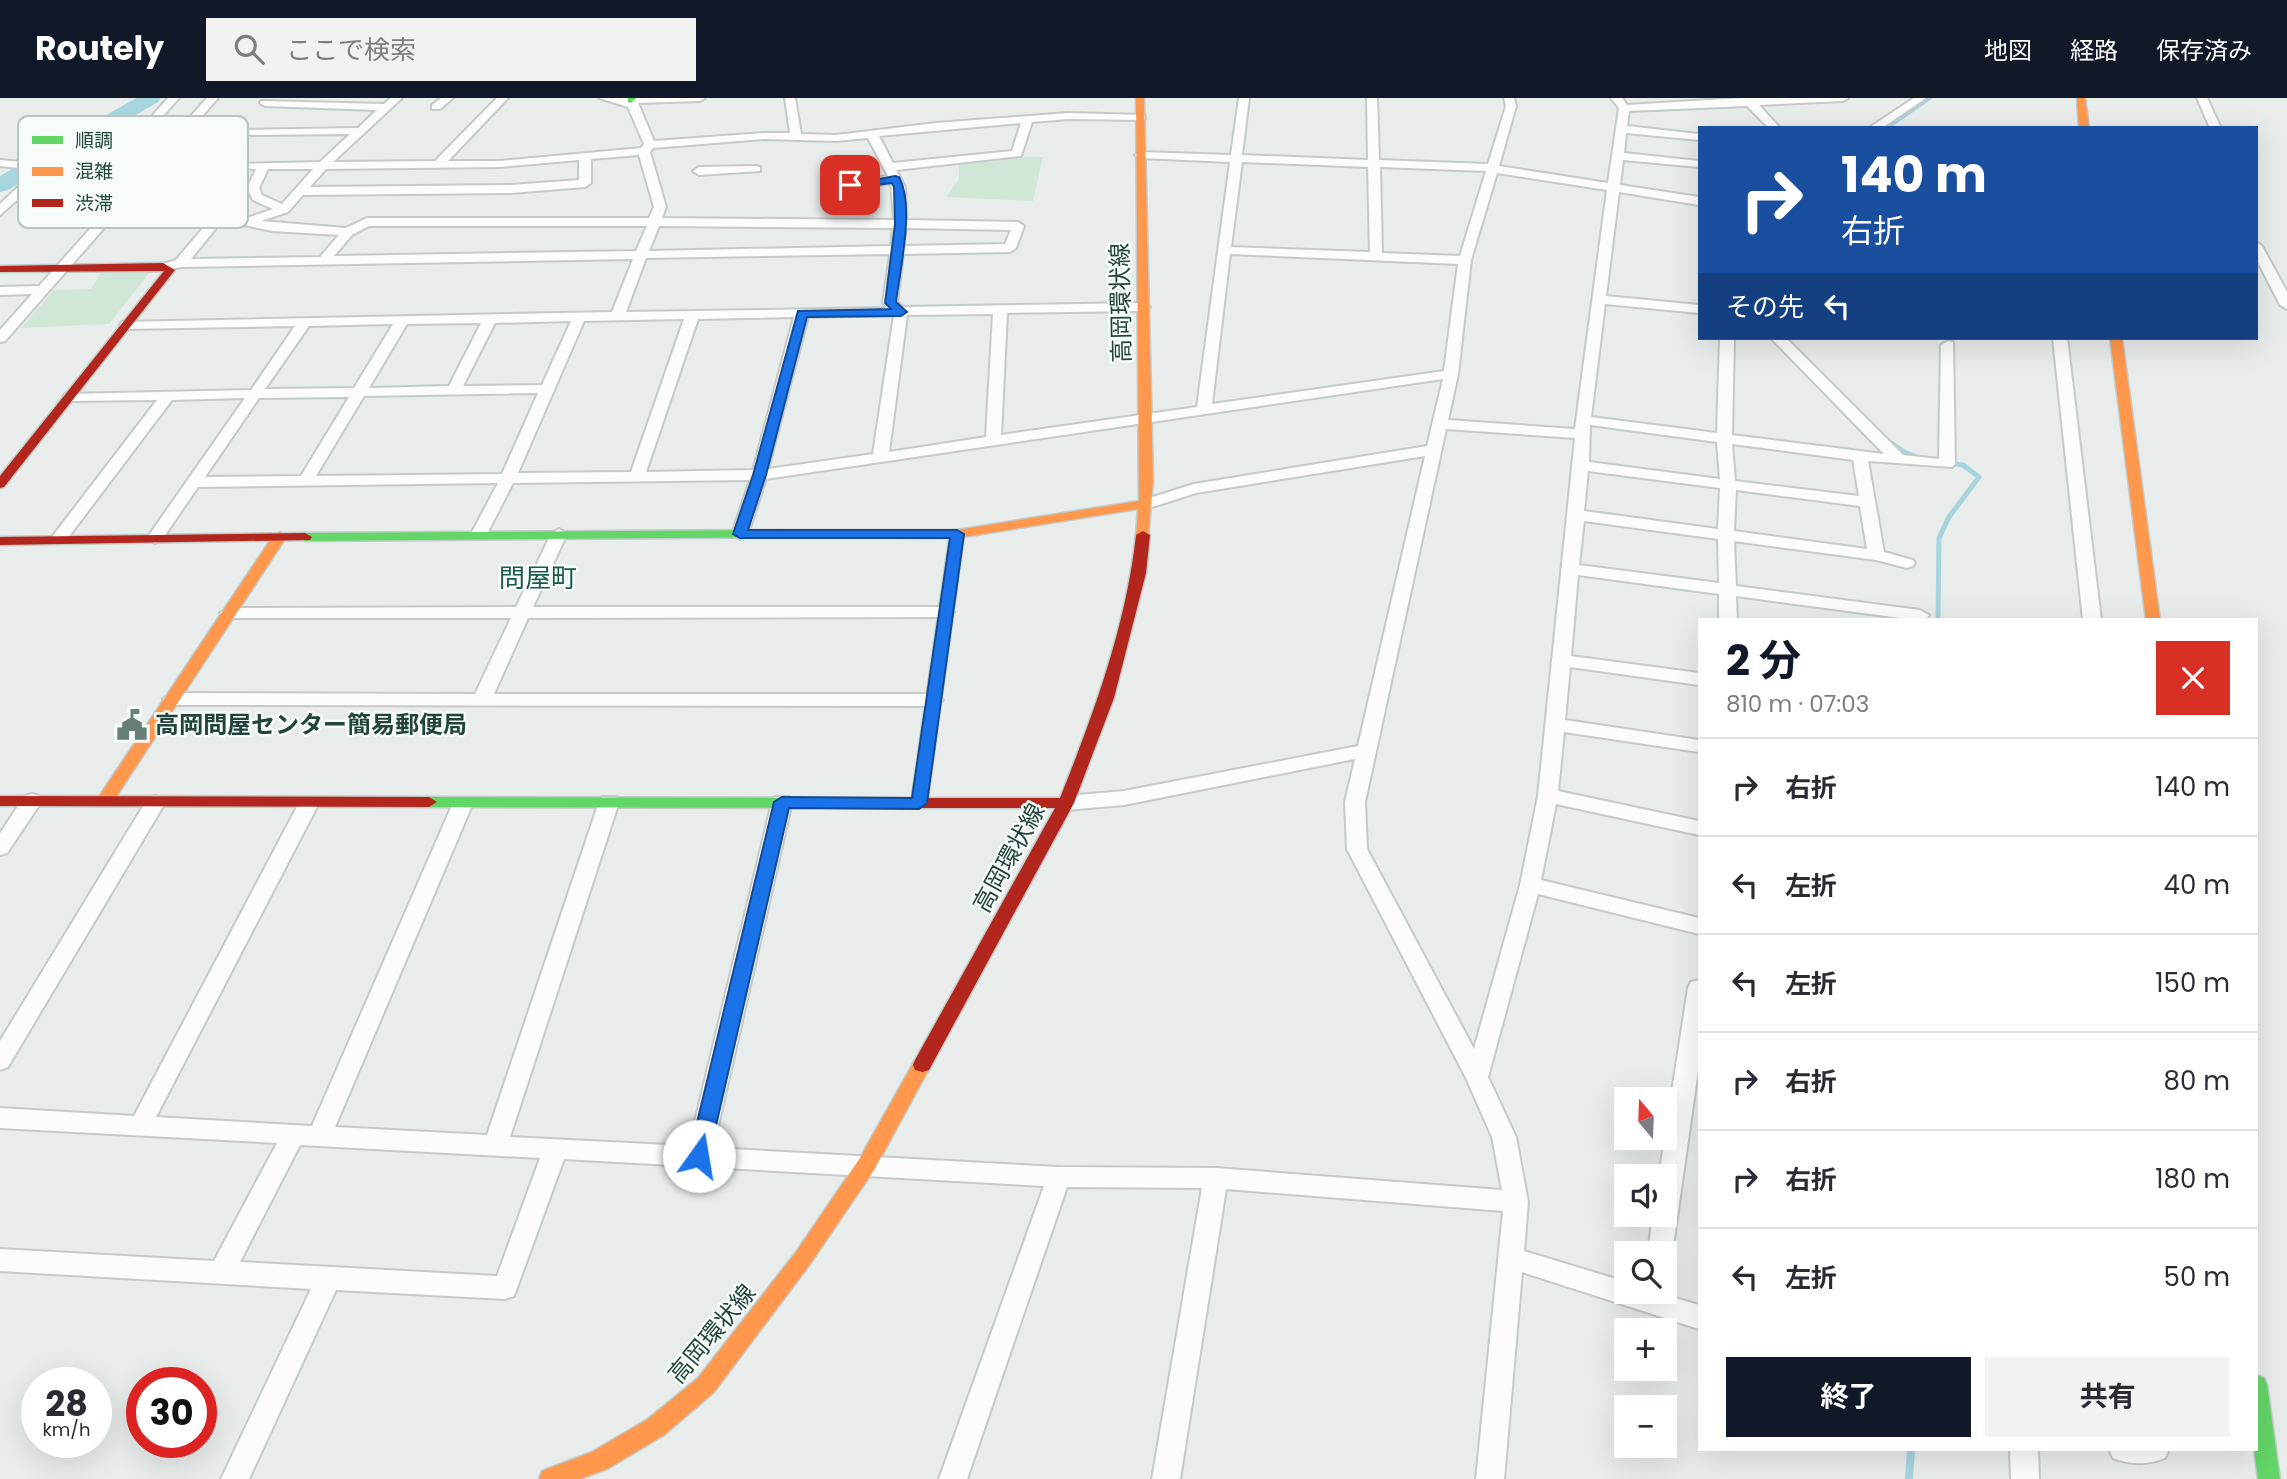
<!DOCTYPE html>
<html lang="ja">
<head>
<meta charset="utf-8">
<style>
  :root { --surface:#fff; --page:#f2f2f3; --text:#2b2b33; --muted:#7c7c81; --line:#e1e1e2; --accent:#111827 }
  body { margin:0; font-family:Poppins,"Noto Sans JP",sans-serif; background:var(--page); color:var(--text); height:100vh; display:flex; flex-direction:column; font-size:26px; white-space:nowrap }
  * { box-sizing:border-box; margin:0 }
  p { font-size:23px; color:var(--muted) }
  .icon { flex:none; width:38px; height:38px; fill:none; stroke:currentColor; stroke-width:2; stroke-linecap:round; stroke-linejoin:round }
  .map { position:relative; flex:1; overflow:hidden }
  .sheet { position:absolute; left:1698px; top:520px; width:560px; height:833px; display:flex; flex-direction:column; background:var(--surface); border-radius:0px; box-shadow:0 7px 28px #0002 }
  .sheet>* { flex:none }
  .hud { position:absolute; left:1698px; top:28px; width:560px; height:214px; border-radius:0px; box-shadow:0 7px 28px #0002; background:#1a4fa0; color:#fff; overflow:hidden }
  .needle { width:46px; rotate:341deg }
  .buttons { position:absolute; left:1614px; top:989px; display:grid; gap:14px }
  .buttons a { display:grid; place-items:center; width:63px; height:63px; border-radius:0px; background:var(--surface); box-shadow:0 7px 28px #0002; font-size:35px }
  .speed { position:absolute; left:21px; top:1269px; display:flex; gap:14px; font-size:35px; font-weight:700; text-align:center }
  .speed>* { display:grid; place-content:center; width:91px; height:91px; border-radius:50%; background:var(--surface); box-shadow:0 7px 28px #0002; line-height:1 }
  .speed small { font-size:18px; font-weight:400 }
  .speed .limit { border:10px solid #d22; background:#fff; color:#111 }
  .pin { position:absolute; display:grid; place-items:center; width:60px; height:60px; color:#fff; margin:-30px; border-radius:14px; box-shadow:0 4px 10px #0006 }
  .me { position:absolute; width:77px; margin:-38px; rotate:13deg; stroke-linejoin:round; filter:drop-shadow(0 0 5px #0008) }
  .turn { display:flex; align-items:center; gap:24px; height:147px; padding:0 28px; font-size:32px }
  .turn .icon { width:91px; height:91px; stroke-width:2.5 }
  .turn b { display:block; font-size:49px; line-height:60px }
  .then { display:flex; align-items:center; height:66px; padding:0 28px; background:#0003; gap:14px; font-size:26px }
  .round { display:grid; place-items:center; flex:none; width:74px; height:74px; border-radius:0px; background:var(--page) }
  .overview { display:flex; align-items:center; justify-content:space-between; height:119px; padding:0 28px }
  h1 { font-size:42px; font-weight:700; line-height:52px; color:var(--accent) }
  .cta { display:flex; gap:14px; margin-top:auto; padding:14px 28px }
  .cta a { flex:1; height:80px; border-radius:0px; background:var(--accent); color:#fff; font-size:28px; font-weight:700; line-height:80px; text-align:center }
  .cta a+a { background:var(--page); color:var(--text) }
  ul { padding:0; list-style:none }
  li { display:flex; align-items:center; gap:21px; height:98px; padding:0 28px; border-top:2px solid var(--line) }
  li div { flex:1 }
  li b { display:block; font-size:26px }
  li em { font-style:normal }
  header { display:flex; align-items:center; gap:42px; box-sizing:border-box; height:98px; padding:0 35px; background:var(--accent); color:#fff }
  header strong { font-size:33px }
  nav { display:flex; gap:38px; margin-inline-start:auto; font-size:24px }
  .search { width:490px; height:63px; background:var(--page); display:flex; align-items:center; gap:18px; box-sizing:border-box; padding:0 24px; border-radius:0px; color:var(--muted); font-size:26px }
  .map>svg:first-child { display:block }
  .green { fill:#d0e7d8 }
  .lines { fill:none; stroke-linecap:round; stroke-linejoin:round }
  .stream-far2 { stroke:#a6d5de; stroke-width:3.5 }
  .stream-far1 { stroke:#a6d5de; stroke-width:5 }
  .stream { stroke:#a6d5de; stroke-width:8 }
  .river { fill:#a6d5de; fill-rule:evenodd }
  .street-casing { stroke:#c5cac8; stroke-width:4 }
  .fast-casing { stroke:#c3cbc8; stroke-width:3 }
  .slow-casing { stroke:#c3cbc8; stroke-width:3 }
  .jam-casing { stroke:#c3cbc8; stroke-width:3 }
  .street { fill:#fcfcfc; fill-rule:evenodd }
  .fast { fill:#63d668; fill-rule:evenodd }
  .slow { fill:#ff974d; fill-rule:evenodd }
  .jam { fill:#b3261e; fill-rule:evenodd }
  .route { fill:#1a73e8; stroke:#114b97; stroke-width:2 }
  .labels { text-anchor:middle; stroke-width:5; stroke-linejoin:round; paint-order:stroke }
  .street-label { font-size:24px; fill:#22443c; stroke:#f7fbf9 }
  .poi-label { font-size:24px; font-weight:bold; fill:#22443c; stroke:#f7fbf9; text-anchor:start }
  .neighbourhood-label { font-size:26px; fill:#1b594b; stroke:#f7fbf9 }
  .key { fill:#f7fbf9; stroke:#b7c4c0; stroke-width:2 }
  .key-label { font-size:19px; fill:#22443c }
</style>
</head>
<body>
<header>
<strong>Routely</strong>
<div class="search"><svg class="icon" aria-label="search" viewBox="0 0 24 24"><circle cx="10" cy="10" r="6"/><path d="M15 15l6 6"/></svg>ここで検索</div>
<nav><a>地図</a><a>経路</a><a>保存済み</a></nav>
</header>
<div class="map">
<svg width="2287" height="1381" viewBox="0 0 2287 1381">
  <rect width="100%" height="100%" fill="#e8edeb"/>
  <!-- green -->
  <path class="green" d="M1021 59H1043L1033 103 946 99 959 81V64Z
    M150 174 109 226 21 230 54 192 91 191 101 175Z"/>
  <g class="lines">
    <!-- stream-far2 -->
    <path class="stream-far2" d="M1887 30 1930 0"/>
    <!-- stream-far1 -->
    <path class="stream-far1" d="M1887 342 1904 354 1920 360
      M1938 522 1939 440 1949 419 1979 379 1963 367 1948 365"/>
    <!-- stream -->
    <path class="stream" d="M1909 1381 1911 1351"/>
    <!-- river -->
    <path class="river" d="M136 0H161L158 4 8 92 0 94V78Z"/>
    <defs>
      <path id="street" d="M168 0H179L139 45H167L207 0H218L5 243 0 244V232L32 196 0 197V189L39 188 132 84 34 87 0 117V106L36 72 0 68V62L46 66 151 63 161 52 79 54 73 51 79 48 127 46ZM145 70 139 77 41 80 49 72Z
        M391 0H402L333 64 435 63 497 0H508L448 63H500L641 50 644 46 628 9 599 0H705L700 3 638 5 654 43 764 35H790L785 0H795L801 36 836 37 936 25 1068 15 1145 17V21L1141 22 1068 21 1032 24 1021 58 896 72 905 89 906 122 1018 124 1024 128 1016 150 1010 154 903 156 897 204 903 209 1143 205 1150 209 1143 213 1007 215 1001 337 1197 309 1230 64 1141 60 1135 57 1141 54 1231 57 1239 0H1249L1242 57 1368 62 1367 0H1377L1379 62 1488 66 1506 8 1504 0H1514L1516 8 1499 68 1608 85 1619 10 1611 0H1622L1627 7 1741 0H1848L1843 3 1759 7 1780 30H1769L1747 8 1629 13 1627 28 1699 36V42L1626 35 1624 55 1699 63V69L1623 62 1620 87 1699 99V107L1619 94 1606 198 1699 207V215L1605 206 1591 319 1717 335 1720 240H1734L1732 337 1884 356 1771 240H1786L1903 357 1939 361 1941 247 1948 243 1953 244 1955 366 1952 369 1868 363 1884 454 1913 462 1915 465 1913 468 1907 470 1876 462 1734 443 1736 488 1920 512 1929 517 1926 521 1915 522 1736 498 1737 522H1719V496L1578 477 1571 558 1699 575V587L1570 569 1565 622 1699 642V654L1564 634 1558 693 1699 723V737L1556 706 1541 782 1699 820V836L1538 796 1488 979 1516 1039 1528 1104 1524 1153 1626 1184V1194H1655L1699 1207V1231L1522 1174 1504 1381H1476L1503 1113 1226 1091 1180 1381H1152L1202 1090 1067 1089 967 1381H939L1044 1088 564 1061 514 1198 505 1201 336 1192 249 1381H221L311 1191 0 1173V1151L214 1163 277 1045 0 1030V1010L134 1018 299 705 302 700H316L319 705 156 1019 312 1028 453 705 456 700H470L473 705 335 1029 487 1037 599 704 602 699H616L619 704 510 1039 689 1048 772 704 775 699H789L792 704 713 1050 1059 1069 1216 1070 1502 1092 1492 1039 1466 980 1347 751 1345 704 1355 661 1124 707 1066 712 1059 710 1056 705 1059 700 1066 698 1124 693 1358 648 1425 358 1196 395 1146 411 1138 406 1140 403 1194 386 1427 348 1443 281 766 381 748 436 740 441 732 436 750 382 513 385 487 436 479 441 471 436 498 385 198 389 161 443 155 445 147 440 245 300 172 302 64 445H52L50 442 52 439 157 302 70 303 65 302 63 299 65 296 251 292 295 228 127 231 120 227 122 224 612 214 633 161 182 169 163 172V166L176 162 213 118 225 115 247 120 273 111 253 102 247 90 256 71 235 70V66L320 64 350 36 251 37 245 34 247 32 358 30 377 12 265 8 260 5 261 3 384 6ZM1021 25 1012 53 893 65 879 38ZM868 40 888 78 828 86 822 90 828 94 891 85 894 122 662 120 666 109 650 54 653 50 764 41 836 43ZM639 57 654 109 649 120H367L346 130 261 123 288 114 303 97 511 95 585 89 591 85V61ZM579 62V82L511 87 310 89 326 71 500 69ZM1242 64 1368 69 1370 154 1231 149ZM1380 69 1486 73 1460 158 1382 155ZM268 71H313L282 106 262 97 259 90ZM1497 75 1607 92 1575 331 1448 322 1458 276 1471 162ZM225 123 272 133 339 137 320 159 191 161 221 124ZM369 128H647L636 153 334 158 352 137ZM659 128 893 130 891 148 649 153ZM906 130 1011 132 1005 146 903 148ZM890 156 883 205 887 210 626 214 646 160ZM1230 156 1458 166 1444 273 1212 306ZM993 216 986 339 889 354 907 217ZM894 217 873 356 768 371 808 219ZM794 219 753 372 646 374 698 221ZM684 221 631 374 518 375 584 223ZM571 223 542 287 463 288 495 225ZM481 225 449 288 369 290 407 226ZM393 226 354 290 265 291 309 228ZM538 295 502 376 316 378 364 298ZM349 299 301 378 205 379 259 300ZM1590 327 1717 344 1720 381 1589 364ZM1446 331 1575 340 1538 698 1520 787 1474 951 1367 751 1365 704ZM1732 346 1853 362 1859 398 1735 383ZM1588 373 1720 390 1718 431 1584 413ZM1736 392 1860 408 1867 451 1734 433ZM1584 423 1718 441 1719 485 1579 467ZM300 1047 540 1060 497 1178 240 1164Z
        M441 0H453L440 11H432V7Z
        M1914 0H1926L1882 30H1869Z
        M2197 0H2207L2221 30H2210Z
        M756 68 760 69V73L699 77 693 73 699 69Z
        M2256 144 2262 148 2287 194V211L2280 207 2256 160Z
        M2053 240H2067L2101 522H2083Z
        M559 431 567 436 533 509H945L954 514 945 519 528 520 494 596H934L943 602 934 608 172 607 163 601 172 595 475 596 511 520H229L220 515 229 510 516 509 551 436Z
        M32 696 39 698 42 703 7 755 0 757V735L25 698Z
        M155 698 162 700 165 705 8 969 0 972V943L148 700Z
        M1699 882V965L1672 1155 1669 1163 1664 1164V1155H1648L1653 1116H1664V1078H1659L1688 890 1691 884Z
        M2010 1351H2038L2039 1381H2011Z
        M2109 1351H2169L2165 1360C2149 1367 2129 1367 2113 1360Z"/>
      <path id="fast" d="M628 0H636L631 5 628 4Z
        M779 432 784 433V439L305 443 298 439 305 435Z
        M957 432 964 436 927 705 919 710 911 705 950 436Z
        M429 699 887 700 895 705 887 710 429 709 421 704Z
        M2256 1277 2264 1280 2267 1287 2280 1381H2258L2254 1351H2256Z"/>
      <path id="slow" d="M1136 0H1144L1153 383 1148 440H1138L1136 437 1138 411 957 440 774 439V433L779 432H957L1139 403Z
        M2077 0H2085L2089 30H2079Z
        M2110 240H2122L2160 522H2146Z
        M280 434 287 438 110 708H98L96 704 98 700 273 438Z
        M922 960 929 962 931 967 874 1072 810 1166 714 1294 664 1337 607 1371 580 1381H539L542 1373 592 1354 648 1321 698 1280 796 1154 860 1060 915 962Z"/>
      <path id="jam" d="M163 165 175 172 4 389 0 390V378L164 173 0 174V168Z
        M1143 433 1150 437 1146 475 1114 600 1074 705 929 972 922 974 915 972 913 967 915 962 1055 710H887L879 705 887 700H1060C1094 615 1126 528 1136 437Z
        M305 435 312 439 310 442 0 447V439Z
        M0 698 429 699 437 704 429 709 0 708Z"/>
    </defs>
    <!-- street casing -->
    <use href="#street" class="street-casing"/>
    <!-- fast casing -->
    <use href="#fast" class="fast-casing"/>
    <!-- slow casing -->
    <use href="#slow" class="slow-casing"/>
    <!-- jam casing -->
    <use href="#jam" class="jam-casing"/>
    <!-- street -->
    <use href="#street" class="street"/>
    <!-- fast -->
    <use href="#fast" class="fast"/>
    <!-- slow -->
    <use href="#slow" class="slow"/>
    <!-- jam -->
    <use href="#jam" class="jam"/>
  </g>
  <!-- route -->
  <path class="route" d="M895 78 899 79C915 108 900 171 896 204L907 214 901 218 807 219 766 377 748 432H957L964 436 927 705 919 711 789 710 709 1058 706 1064 699 1066 692 1064 689 1058 774 704 782 699 912 700 950 440H740L733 436 753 377 798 213 891 211 885 205 895 126 894 89 892 85 850 90 846 87Z"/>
  <!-- icons -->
  <defs>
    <symbol id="civic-bare" viewBox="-9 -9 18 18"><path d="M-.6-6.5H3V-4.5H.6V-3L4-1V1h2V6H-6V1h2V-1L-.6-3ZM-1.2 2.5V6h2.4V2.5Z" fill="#677f79" stroke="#f7fbf9" stroke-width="2.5" paint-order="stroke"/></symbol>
  </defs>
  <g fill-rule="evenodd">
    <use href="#civic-bare" x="110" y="605" width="44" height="44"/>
  </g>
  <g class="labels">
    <!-- street labels -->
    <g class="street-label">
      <text transform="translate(1121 205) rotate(-91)" y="8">高岡環状線</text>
      <text transform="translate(1009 760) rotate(-61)" y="8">高岡環状線</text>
      <text transform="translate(712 1236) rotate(-50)" y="8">高岡環状線</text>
    </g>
    <!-- poi labels -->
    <g class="poi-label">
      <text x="155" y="635">高岡問屋センター簡易郵便局</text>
    </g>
    <!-- neighbourhood labels -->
    <g class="neighbourhood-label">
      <text x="538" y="489">問屋町</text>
    </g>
  </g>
  <!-- legend -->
  <rect x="18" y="18" width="230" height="112" rx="10" class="key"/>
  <rect x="32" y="38" width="31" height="8" fill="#63d668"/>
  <rect x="32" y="69" width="31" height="9" fill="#ff974d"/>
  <rect x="32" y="101" width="31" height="8" fill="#b3261e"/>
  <g class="key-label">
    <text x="75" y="49">順調</text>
    <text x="75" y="80">混雑</text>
    <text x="75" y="112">渋滞</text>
  </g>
</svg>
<div class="buttons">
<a><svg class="needle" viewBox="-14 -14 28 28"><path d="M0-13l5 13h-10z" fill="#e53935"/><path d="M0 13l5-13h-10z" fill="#7c7c81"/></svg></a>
<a><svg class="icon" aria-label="sound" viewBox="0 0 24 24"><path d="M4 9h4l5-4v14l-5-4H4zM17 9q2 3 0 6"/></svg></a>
<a><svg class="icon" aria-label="search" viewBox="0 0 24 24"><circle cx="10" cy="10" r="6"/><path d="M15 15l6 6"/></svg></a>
<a>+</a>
<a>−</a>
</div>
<div class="speed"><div>28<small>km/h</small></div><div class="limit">30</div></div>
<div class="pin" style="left:850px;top:87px;background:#d93025"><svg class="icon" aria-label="arrive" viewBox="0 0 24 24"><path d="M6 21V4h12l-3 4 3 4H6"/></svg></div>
<svg class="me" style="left:699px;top:1058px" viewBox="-20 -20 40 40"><circle r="19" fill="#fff"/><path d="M0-13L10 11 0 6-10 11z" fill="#1a73e8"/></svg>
<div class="hud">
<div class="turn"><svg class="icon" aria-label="right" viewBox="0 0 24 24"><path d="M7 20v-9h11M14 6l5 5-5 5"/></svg><div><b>140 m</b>右折</div></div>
<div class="then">その先<svg class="icon" aria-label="left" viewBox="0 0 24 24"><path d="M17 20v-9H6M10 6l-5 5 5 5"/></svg></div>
</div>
<section class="sheet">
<div class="overview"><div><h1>2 分</h1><p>810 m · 07:03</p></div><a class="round" style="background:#d93025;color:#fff"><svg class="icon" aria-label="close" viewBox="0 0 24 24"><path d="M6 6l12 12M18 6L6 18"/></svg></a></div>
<ul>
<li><svg class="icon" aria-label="right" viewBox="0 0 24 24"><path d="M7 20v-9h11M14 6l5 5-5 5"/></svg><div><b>右折</b></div><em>140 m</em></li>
<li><svg class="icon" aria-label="left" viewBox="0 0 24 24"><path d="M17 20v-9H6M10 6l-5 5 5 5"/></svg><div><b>左折</b></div><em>40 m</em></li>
<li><svg class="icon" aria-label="left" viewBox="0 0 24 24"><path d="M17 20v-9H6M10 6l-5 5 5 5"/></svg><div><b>左折</b></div><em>150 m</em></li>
<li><svg class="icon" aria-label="right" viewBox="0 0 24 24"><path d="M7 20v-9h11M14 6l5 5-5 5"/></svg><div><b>右折</b></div><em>80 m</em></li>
<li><svg class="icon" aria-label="right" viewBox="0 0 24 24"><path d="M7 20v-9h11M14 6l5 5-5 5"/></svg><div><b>右折</b></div><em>180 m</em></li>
<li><svg class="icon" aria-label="left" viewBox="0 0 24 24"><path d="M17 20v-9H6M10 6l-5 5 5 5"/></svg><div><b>左折</b></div><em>50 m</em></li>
</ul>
<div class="cta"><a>終了</a><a>共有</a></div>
</section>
</div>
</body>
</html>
